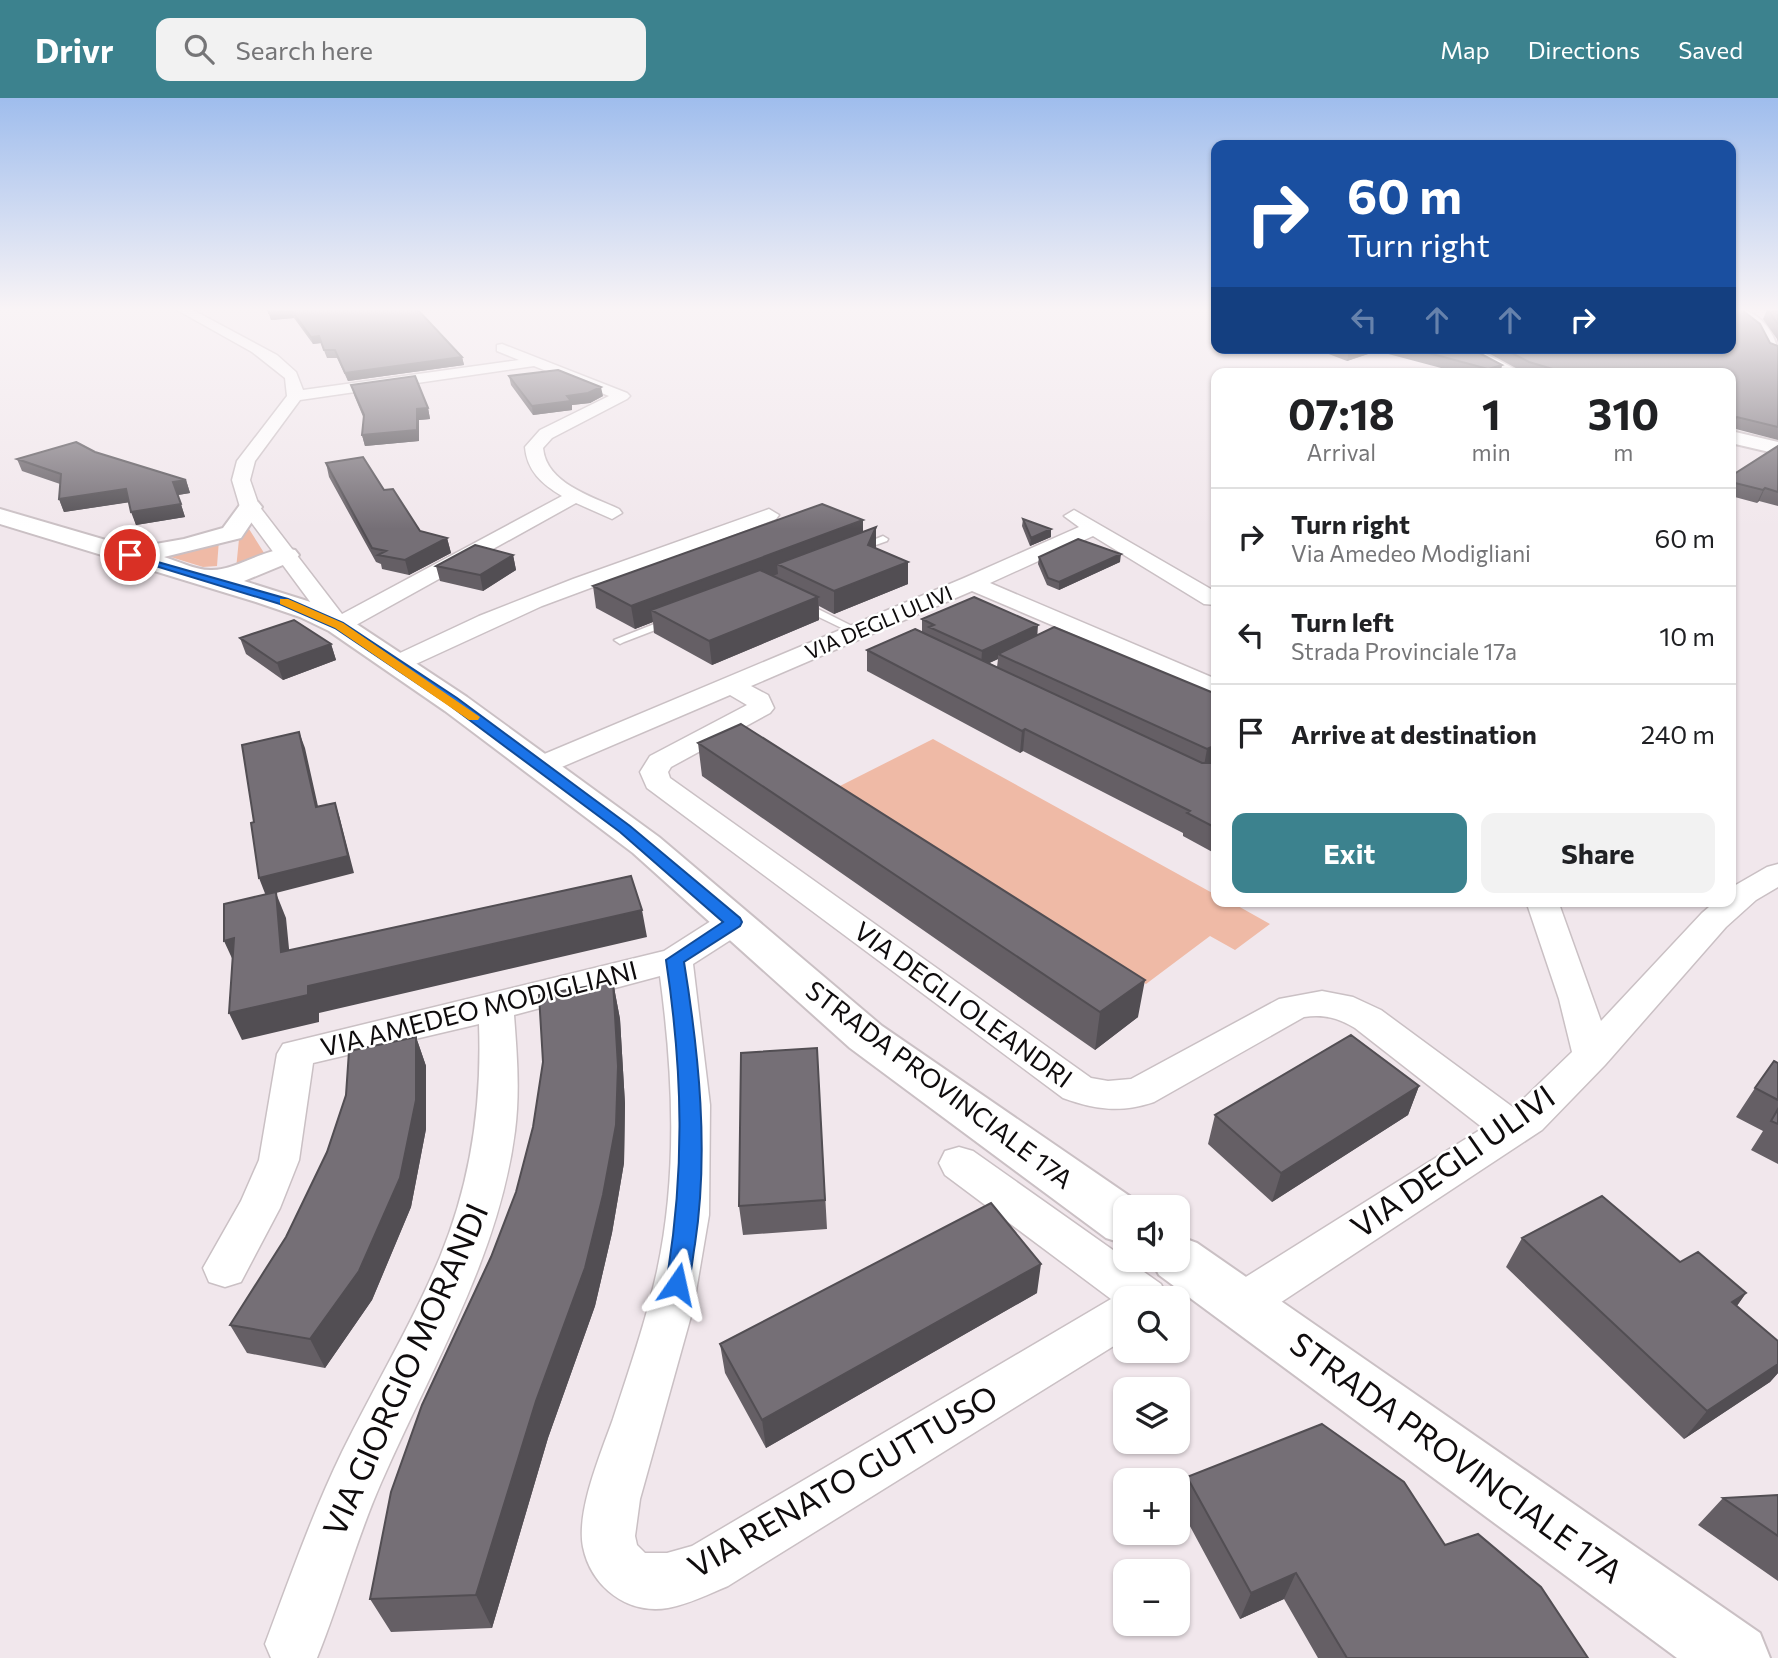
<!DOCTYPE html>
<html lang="en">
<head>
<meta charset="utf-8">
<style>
  :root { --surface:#fff; --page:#f2f2f2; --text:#202124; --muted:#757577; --line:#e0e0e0; --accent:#3c828e }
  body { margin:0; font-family:Commissioner,sans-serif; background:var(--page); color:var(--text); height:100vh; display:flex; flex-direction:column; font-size:26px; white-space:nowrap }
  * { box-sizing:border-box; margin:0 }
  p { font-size:23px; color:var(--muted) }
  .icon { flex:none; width:38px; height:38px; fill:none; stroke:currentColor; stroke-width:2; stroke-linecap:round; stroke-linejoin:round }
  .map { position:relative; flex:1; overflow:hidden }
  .side { position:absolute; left:1211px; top:270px; width:525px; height:539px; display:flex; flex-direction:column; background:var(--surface); border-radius:14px; box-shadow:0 2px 5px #0004 }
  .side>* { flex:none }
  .hud { position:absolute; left:1211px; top:42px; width:525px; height:214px; border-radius:14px; box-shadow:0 2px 5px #0004; background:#1a4fa0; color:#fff; overflow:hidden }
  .fabs { position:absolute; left:1113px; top:1097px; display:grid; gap:14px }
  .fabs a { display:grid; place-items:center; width:77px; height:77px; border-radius:14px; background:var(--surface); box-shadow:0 2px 5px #0004; font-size:35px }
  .pin { position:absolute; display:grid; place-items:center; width:60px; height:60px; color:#fff; margin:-30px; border:4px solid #fff; border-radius:50%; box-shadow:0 2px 7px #0007 }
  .me { position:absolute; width:77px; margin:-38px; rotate:11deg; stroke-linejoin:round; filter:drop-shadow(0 0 5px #0008) }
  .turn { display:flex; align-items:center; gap:24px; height:147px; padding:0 21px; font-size:32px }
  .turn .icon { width:91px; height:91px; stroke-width:2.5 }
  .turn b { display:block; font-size:49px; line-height:60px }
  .lanes { display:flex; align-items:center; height:66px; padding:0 21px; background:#0003; justify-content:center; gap:35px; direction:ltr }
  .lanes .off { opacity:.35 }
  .eta { display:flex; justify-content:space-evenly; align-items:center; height:119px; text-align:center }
  .eta b { font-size:42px; font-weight:700; line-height:49px }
  .button { display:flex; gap:14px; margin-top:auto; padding:14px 21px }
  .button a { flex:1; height:80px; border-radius:14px; background:var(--accent); color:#fff; font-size:28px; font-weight:700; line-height:80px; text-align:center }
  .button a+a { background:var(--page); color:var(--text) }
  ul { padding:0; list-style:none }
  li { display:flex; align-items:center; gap:21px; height:98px; padding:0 21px; border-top:2px solid var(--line) }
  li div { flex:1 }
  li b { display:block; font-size:26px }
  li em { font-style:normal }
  header { display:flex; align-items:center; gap:42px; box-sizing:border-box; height:98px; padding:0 35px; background:var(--accent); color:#fff }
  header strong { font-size:33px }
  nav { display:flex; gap:38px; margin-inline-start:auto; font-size:24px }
  .search { width:490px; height:63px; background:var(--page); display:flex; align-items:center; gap:18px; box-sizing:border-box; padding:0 24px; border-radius:14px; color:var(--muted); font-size:26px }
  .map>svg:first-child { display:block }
  .green { fill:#efbaa6 }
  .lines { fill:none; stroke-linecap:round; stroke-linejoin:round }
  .service-casing { stroke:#cac0c4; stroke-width:3 }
  .minor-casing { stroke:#cac0c4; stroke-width:3 }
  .secondary-casing { stroke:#cac0c4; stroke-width:4 }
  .service { fill:#fff; fill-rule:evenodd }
  .minor { fill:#fff; fill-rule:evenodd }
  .secondary { fill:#fff; fill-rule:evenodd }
  .wall { fill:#655f65; fill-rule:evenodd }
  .shaded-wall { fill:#524e53 }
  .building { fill:#756f76; stroke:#524e53; stroke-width:2 }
  .route { fill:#1a73e8; stroke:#114b97; stroke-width:2 }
  .slow { fill:#f59e0b }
  .labels { text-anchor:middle; stroke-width:5; stroke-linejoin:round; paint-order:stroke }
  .far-street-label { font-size:21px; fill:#0f0c0d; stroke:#fff }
  .street-label { font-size:26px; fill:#0f0c0d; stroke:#fff }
  .near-street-label { font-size:32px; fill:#0f0c0d; stroke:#fff }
</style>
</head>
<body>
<header>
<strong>Drivr</strong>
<div class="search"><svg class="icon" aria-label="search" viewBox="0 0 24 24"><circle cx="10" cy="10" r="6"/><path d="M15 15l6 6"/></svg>Search here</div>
<nav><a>Map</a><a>Directions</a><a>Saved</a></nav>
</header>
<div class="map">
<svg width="1778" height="1560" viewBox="0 0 1778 1560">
  <rect width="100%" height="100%" fill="#f1e7ec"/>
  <!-- green -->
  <path class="green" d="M246 431H249L266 458 236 471 239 441Z
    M219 442 217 468 203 469 161 456Z
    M933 641 1216 797V803H1229L1270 826 1235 852 1210 838 1146 886 834 691Z"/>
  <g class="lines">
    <defs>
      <path id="service" d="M883 438 888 441 887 443 856 454 851 451Z
        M798 505H806L864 534 862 536H854L798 509Z
        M672 519 676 520V524L624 544 620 546 614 542Z"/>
      <path id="minor" d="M177 212H193L277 257 296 274 303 292 519 262 497 253V247L502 246 627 295 630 298 627 301 552 340 543 350C546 385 591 398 619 411L622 415 612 421 576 405 347 532H331L240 409 232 382 237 363 287 298 285 280 252 254ZM534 268 609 298 540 332 525 349C527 373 542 386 562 398L342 516 259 408 250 382 255 363 300 302Z
        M1738 212C1760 212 1778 238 1778 258L1767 253 1758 234 1738 218 1736 215Z
        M769 411 779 417 776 421 542 508 405 571 396 573 387 571 384 566 387 561 479 518 573 481Z
        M1074 412 1216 494V507L1204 506 1093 438 990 485 1216 581V597L972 493 751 588 768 597 774 610 770 615 671 669 668 674 670 680 1091 980 1108 983 1131 981 1279 901 1322 893 1353 899 1381 912 1514 1010 1572 954 1559 901 1526 803H1558L1601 923 1702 815 1716 803H1731V790L1734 788 1767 769 1778 766V789L1756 802 1726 829 1605 967 1542 1032 1257 1220 1241 1226 1225 1220 1218 1206 1225 1192 1483 1030 1355 930C1338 920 1324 916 1304 919L1154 1004C1121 1015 1096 1012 1063 1000L647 690 640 674 650 658 747 607 730 597 550 674 540 676 530 674 526 668 530 662 964 480 1079 429 1064 418Z
        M734 813 746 816 750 824 746 832 693 866 710 1007 709 1117 693 1211 640 1401 635 1438 637 1447 645 1455H667L692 1448 1111 1201 945 1077 939 1065 945 1053 959 1049 973 1053 1161 1186 1168 1200H1125V1241L728 1488C709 1496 689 1506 668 1510 628 1517 591 1489 583 1449 576 1413 601 1355 613 1321 629 1272 646 1223 657 1173 678 1076 673 975 660 878L514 917C517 956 520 994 515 1033 499 1159 431 1270 381 1385 356 1442 340 1503 317 1560H271L265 1546C289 1482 312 1416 342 1354 374 1289 412 1226 440 1159 471 1084 482 1007 479 926L313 965 299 1062 280 1110 241 1184 225 1189 209 1184 203 1170 241 1103 259 1062 277 956 283 946 664 853 722 816Z"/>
      <path id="secondary" d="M1451 250H1474L1523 275H1499Z
        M1731 333 1778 344V356L1731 345Z
        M250 402 258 404 262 409 241 440 164 459C178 463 197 473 212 472 239 472 270 446 295 452L299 457 295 462 244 483 320 507 349 521 467 599 659 739 882 928 1144 1108 1125 1110V1146L1106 1140 850 950 633 755 445 613 329 533 300 519 256 504 0 426V411L133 450 184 441 223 430 242 404Z
        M1178 1138 1197 1145 1760 1535 1770 1560H1677L1159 1177 1151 1162H1178Z"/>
    </defs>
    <!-- service casing -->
    <use href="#service" class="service-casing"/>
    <!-- minor casing -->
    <use href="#minor" class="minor-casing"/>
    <!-- secondary casing -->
    <use href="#secondary" class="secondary-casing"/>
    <!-- service -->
    <use href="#service" class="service"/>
    <!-- minor -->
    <use href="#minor" class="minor"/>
    <!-- secondary -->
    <use href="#secondary" class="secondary"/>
  </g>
  <!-- wall -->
  <path class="wall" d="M268 212H418L462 259 464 267 348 283 337 260H327L321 245 313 246 294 220 271 222Z
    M1767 212H1775L1778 213V245L1777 241 1763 221Z
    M1770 245 1778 248V342L1732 330 1731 331V275H1525L1479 250H1731Z
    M1313 250H1470L1502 267 1500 275H1460L1377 253 1347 263Z
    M509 278 603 298 590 305 572 307V312L533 317 511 287Z
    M351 287 428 310 430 321 419 322V343L365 348 362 337 364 321 354 297Z
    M1778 348V408L1759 403 1757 405 1731 398V378Z
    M95 354 186 382 190 395 178 397 185 419 136 427 129 404 64 414 59 401 60 386 22 373 17 361Z
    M326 365 384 392 420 433 447 440 451 455 409 477 382 471 381 466 376 464 329 379Z
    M1023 421 1051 439 1030 448 1022 428Z
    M863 422V434L876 429V450L908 486 834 516 819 508V522L712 567 654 535 653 524 635 531 596 510 593 488Z
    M513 457 516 472 483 493 440 483 436 468Z
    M1039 459 1120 464 1059 492 1047 487 1038 466Z
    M922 521 1037 537 1216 596V756L1183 738V735L1023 653 1020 655 867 573V552L922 534ZM998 561 997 569 989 565Z
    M240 540 331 546 336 562 283 582 246 556Z
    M698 645 1138 919 1095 952 702 678Z
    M613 884 620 921 625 1006 624 1065 612 1135 595 1208 548 1340 492 1530 391 1534 370 1501 491 1159Z
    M416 939 426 968V1031L411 1109 372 1202 325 1270 247 1255 230 1227Z
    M817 950 827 1131 743 1137 739 1108Z
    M1778 965V1066L1751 1052 1763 1033 1736 1019 1755 990Z
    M1419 988 1408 1017 1272 1104 1208 1046 1215 1017Z
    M1522 1140 1680 1164 1746 1195 1737 1208 1778 1243V1275L1770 1284 1684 1341 1506 1169Z
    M1037 1195 766 1350 725 1275 720 1246Z
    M1187 1379 1445 1447 1588 1560H1318L1284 1501 1240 1521 1178 1406Z
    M1778 1397V1483L1698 1427 1723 1400Z"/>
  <!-- shaded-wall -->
  <path class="shaded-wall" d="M292 213 294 220 271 222 269 215Z
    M319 238 321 245 313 246 311 239Z
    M1356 250H1378L1377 253 1347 263 1349 253Z
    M462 259 464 267 348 283 345 275Z
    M1502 267 1500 275H1487L1488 271Z
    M601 289 603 298 590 305 572 307V312L533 317 532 308Z
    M428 310 430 321 419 322V343L365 348 362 337 417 311Z
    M186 382 190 395 178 397 185 419 136 427 131 414 173 384Z
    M1765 390 1759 403 1757 405 1763 392Z
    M126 391 131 404 64 414 59 401Z
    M863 422V443L777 466 778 476 665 519 651 512 653 524 635 531 631 508Z
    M876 429V450L868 447Z
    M1051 431V439L1030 448 1031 440Z
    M447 440 451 455 409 477 405 462Z
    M1121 456 1120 464 1059 492V484Z
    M513 457 516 472 483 493 480 477Z
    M908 464V486L834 516V493Z
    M818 499 819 522 712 567 709 543Z
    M1038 527 1037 542 998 556V561L981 569 982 553Z
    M331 546 336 562 283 582 277 565Z
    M1025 631 1023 653 1020 655 1022 633Z
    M299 634 305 650 322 726 316 709Z
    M1216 647V668L1203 673 1207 651Z
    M335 705 340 721 354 775 276 795 286 820 292 881 281 854 266 798 259 780Z
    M642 812 647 839 319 915V924L242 942 229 915 308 888Z
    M234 840 236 869 224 843Z
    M1145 882 1138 919 1095 952 1100 914Z
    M613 884 620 921 625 1006 624 1065 612 1135 595 1208 548 1340 492 1530 476 1497 536 1303Z
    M416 939 426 968V1031L411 1109 372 1202 325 1270 310 1241Z
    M1419 988 1408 1017 1272 1104 1281 1075Z
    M1041 1166 1037 1195 766 1350 762 1322Z
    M1746 1195 1725 1224 1732 1204Z
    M1778 1266V1275L1770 1284 1684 1341 1707 1313Z
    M1296 1475 1284 1501 1240 1521 1251 1495Z"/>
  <!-- building -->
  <path class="building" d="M268 212H418L462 259 345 275 335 252H324L319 238 311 239 292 213 269 215Z
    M1731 212H1742L1760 226 1770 245 1778 248V329L1737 319 1733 322H1731V275H1566L1529 264 1502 250H1731Z
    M1768 212 1778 213V226Z
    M1343 250H1356L1349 253Z
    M1410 250H1470L1502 267 1488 271Z
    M558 272 601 289 588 295 567 298 571 303 532 308 509 278Z
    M415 278 428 310 417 311V332L362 337 364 317 351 287Z
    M76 344 95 354 186 382 173 384 181 406 131 414 126 391 59 401 61 376 17 361Z
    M1778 348V394L1765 390 1763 392 1731 384V378Z
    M363 359 384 392 393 391 420 433 447 440 405 462 378 457 386 453 372 450 326 365Z
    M822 406 863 422 631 508 593 488Z
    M1023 421 1051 431 1031 440Z
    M876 429 868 447 908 464 834 493 777 466Z
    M1078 441 1121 456 1059 484 1048 480 1039 459Z
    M475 447 513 457 480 477 436 468Z
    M760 472 818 499 709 543 651 512Z
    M974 499 1038 527 982 553 929 529 934 527 922 521Z
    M294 522 331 546 277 565 240 540Z
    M1054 529 1216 596V647L1207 651 998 556Z
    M915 531 1202 665H1213L1216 664V730L1187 715 1190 713 1025 631 1022 633 867 552Z
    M741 626 1145 882 1100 914 698 645Z
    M299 634 316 709 335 705 348 758 259 780 251 725 254 724 242 647Z
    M631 778 642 812 308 888V897L229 915 234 840 224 843V806L276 794 281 854Z
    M613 884 618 968 616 1027 603 1097 585 1170 536 1303 476 1497 370 1501 391 1394 422 1307 491 1159 516 1094 533 1029 543 964 539 897Z
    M1351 937 1419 988 1281 1075 1215 1017Z
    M416 939V1002L400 1080 359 1173 310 1241 230 1227 286 1139 327 1054 346 997 349 953Z
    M817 950 825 1102 739 1108 741 955Z
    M1774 963 1778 965V1002L1755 990Z
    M1778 1011V1026L1771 1023Z
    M1602 1098 1680 1164 1698 1154 1746 1195 1732 1204 1778 1243V1266L1707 1313 1522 1140Z
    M991 1105 1041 1166 762 1322 720 1246Z
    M1322 1326 1404 1384 1445 1447 1478 1436 1541 1489 1588 1560H1347L1296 1475 1251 1495 1187 1379Z
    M1778 1397V1438L1723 1400Z"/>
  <!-- sky -->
  <linearGradient id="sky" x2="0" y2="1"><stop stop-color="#9fbded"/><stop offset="0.49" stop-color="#f9f4f6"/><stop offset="1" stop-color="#f9f4f6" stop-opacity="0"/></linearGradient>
  <rect width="1778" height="431" fill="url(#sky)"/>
  <!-- route -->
  <path class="route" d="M126 455 288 501 343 525 457 600 630 728 740 820 742 824 740 828 684 864C699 956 709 1054 695 1146 692 1162 692 1179 685 1193L677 1196 669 1193 666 1186C685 1074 683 975 666 862L723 824 620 734 448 606 335 530 280 506 126 459Z"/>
  <!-- slow -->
  <path class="slow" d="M280 501H288L343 525 480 619 478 622H469L335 530 280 506Z"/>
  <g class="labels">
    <!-- far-street labels -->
    <g class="far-street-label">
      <text transform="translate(879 525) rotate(-23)" y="7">VIA DEGLI ULIVI</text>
    </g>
    <!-- street labels -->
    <g class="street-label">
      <text transform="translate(963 907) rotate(36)" y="9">VIA DEGLI OLEANDRI</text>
      <text transform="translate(479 911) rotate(-14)" y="9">VIA AMEDEO MODIGLIANI</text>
      <text transform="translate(939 987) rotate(37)" y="9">STRADA PROVINCIALE 17A</text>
    </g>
    <!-- near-street labels -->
    <g class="near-street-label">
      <text transform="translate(1453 1064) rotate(-35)" y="11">VIA DEGLI ULIVI</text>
      <text transform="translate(406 1272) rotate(-66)" y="11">VIA GIORGIO MORANDI</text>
      <text transform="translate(1456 1360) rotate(36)" y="11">STRADA PROVINCIALE 17A</text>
      <text transform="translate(843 1384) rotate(-30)" y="11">VIA RENATO GUTTUSO</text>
    </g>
  </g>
</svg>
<div class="fabs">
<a><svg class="icon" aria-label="sound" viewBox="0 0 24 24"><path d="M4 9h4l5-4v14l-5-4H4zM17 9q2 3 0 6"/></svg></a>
<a><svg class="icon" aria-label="search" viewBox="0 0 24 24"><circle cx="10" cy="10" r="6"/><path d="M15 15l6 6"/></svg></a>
<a><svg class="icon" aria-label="layers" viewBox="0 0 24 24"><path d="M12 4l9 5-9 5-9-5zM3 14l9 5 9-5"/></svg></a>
<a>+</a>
<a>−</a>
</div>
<div class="pin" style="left:130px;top:457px;background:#d93025"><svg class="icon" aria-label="arrive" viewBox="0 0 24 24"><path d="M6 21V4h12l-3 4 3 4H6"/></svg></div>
<svg class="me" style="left:677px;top:1186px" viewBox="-20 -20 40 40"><path d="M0-17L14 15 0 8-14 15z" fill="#1a73e8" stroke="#fff" stroke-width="4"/></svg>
<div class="hud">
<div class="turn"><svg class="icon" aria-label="right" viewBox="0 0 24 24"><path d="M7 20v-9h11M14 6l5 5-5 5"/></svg><div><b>60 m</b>Turn right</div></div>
<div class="lanes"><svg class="icon off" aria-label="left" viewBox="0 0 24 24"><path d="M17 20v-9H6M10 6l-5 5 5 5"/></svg><svg class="icon off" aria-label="ahead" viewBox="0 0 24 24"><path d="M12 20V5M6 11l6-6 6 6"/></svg><svg class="icon off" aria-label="ahead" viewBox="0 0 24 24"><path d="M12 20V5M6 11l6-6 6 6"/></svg><svg class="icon" aria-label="right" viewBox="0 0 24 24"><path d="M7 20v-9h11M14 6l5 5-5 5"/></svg></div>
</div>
<section class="side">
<div class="eta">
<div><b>07:18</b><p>Arrival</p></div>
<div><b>1</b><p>min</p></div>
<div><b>310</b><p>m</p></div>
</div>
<ul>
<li><svg class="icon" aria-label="right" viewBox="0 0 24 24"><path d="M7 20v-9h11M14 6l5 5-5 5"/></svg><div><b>Turn right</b><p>Via Amedeo Modigliani</p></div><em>60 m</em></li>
<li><svg class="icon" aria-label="left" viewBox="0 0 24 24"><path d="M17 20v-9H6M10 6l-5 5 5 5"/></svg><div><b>Turn left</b><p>Strada Provinciale 17a</p></div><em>10 m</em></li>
<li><svg class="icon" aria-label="arrive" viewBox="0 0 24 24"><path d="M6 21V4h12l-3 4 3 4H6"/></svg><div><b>Arrive at destination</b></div><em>240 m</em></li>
</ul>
<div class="button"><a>Exit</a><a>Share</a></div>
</section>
</div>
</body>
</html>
